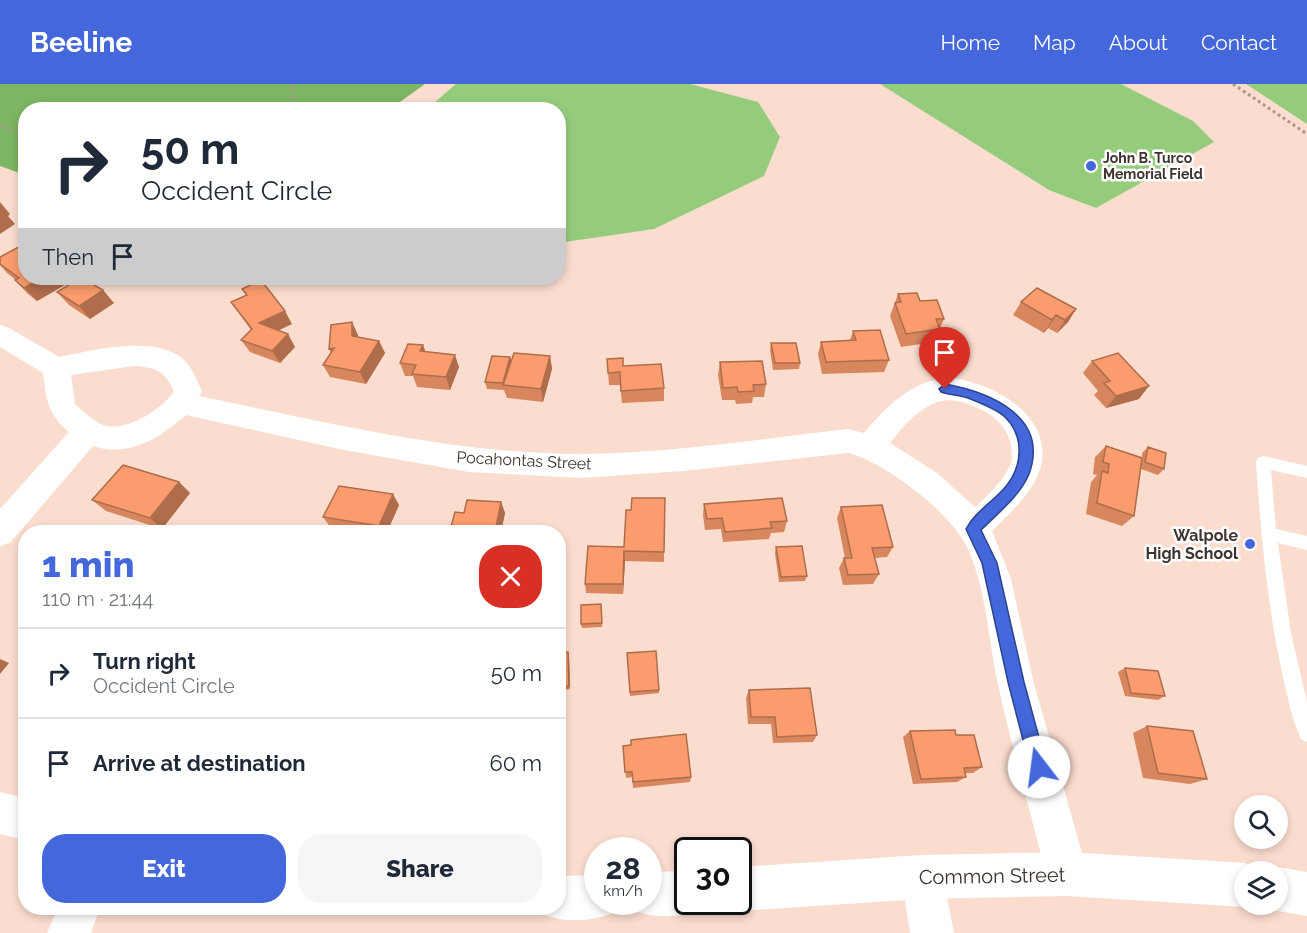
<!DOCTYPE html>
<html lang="en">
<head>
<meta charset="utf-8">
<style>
  :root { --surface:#fff; --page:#f6f6f7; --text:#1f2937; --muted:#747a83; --line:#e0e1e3; --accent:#4468db }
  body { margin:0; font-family:Raleway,sans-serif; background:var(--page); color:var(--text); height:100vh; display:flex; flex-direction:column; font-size:22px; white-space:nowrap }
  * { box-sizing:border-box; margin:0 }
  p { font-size:20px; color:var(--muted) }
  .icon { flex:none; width:33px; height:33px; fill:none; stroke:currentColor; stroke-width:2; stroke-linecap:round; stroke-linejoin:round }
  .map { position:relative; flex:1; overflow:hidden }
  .drawer { position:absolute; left:18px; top:441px; width:548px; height:390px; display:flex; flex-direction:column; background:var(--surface); border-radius:24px; box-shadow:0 3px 9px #0003 }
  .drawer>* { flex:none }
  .guide { position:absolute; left:18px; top:18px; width:548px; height:183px; border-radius:24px; box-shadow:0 3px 9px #0003; background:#fff; color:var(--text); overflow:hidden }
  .fabs { position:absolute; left:1234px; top:711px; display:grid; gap:12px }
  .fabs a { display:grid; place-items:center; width:54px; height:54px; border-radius:50%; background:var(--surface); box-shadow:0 3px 9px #0003; font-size:30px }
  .speed { position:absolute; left:584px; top:753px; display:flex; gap:12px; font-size:30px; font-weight:700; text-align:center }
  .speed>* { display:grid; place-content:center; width:78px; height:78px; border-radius:50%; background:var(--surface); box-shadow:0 3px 9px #0003; line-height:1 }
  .speed small { font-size:15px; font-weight:400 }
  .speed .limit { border:3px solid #111; border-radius:9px; background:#fff; color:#111 }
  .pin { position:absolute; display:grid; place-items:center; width:51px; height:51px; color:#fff; margin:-62px -26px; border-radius:50% 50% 50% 0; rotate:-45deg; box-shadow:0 0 6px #0007 }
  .pin .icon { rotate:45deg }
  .me { position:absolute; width:66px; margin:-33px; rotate:345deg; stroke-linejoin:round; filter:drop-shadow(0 0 4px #0008) }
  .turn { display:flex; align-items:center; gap:21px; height:126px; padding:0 24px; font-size:27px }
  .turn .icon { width:78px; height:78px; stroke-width:2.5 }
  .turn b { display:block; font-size:42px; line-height:51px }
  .then { display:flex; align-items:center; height:57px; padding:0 24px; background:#0003; gap:12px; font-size:22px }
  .round { display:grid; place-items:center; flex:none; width:63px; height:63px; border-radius:24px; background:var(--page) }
  .headline { display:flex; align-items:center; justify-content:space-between; height:102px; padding:0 24px }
  h1 { font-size:36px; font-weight:800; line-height:45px; color:var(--accent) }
  .primary-button { display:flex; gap:12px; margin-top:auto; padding:12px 24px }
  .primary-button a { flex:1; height:69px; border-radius:24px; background:var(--accent); color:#fff; font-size:24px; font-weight:800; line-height:69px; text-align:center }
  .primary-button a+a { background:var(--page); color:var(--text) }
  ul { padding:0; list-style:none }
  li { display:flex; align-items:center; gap:18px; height:90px; padding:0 24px; border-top:2px solid var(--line) }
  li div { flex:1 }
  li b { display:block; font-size:22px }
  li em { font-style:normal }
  header { display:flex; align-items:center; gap:36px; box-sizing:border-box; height:84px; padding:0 30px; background:var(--accent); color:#fff }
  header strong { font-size:28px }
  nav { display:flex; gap:33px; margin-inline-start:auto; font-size:21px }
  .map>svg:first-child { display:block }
  .green { fill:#94cc7c }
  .forest { fill:#7cb662 }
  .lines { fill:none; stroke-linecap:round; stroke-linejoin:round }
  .path { stroke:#ae988d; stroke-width:3; stroke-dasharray:3 3; stroke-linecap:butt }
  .lane { fill:#fff; fill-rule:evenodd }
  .street { fill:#fff; fill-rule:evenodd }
  .primary { fill:#fff; fill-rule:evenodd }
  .wall { fill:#d7865e }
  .shaded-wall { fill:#af6d4c }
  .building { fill:#fa9c6d; stroke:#af6d4c; stroke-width:1.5 }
  .route { fill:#4468db; stroke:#2c448e; stroke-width:1.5 }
  .poi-dot { fill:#4468db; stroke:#fff; stroke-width:2 }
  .labels { text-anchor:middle; stroke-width:5; stroke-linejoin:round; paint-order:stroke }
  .far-poi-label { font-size:14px; font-weight:bold; fill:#3e332d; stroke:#fff; text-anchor:start }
  .street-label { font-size:16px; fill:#3e332d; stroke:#fff }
  .poi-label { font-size:16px; font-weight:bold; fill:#3e332d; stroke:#fff; text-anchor:end }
  .near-street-label { font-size:20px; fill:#3e332d; stroke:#fff }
</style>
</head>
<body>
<header>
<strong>Beeline</strong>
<nav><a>Home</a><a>Map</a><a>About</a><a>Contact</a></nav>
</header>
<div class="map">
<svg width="1307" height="849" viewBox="0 0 1307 849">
  <rect width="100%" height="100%" fill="#fbddcf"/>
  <!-- green -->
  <path class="green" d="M456 0H690L758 18 780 53 764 92 654 145 558 159V26L427 25Z
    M880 0H1121L1193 37 1214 58 1096 124 1049 106Z
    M1246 0H1307V40Z"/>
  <!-- forest -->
  <path class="forest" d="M0 0H425L390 25 26 26 25 91 0 82Z"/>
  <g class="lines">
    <!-- path -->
    <path class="path" d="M292 0 294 26
      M1233 0 1307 50
      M0 41 26 53"/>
    <!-- lane -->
    <path class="lane" d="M1263 372 1307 382V394L1271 386 1276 445 1307 452V466L1278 459 1291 549 1307 618V658L1301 655C1292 636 1288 614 1283 593 1267 522 1261 450 1256 378L1258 374Z"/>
    <!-- street -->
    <path class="street" d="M0 241 9 244 59 273C93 266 160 249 186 278 193 286 197 297 202 307L199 312C325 338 452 370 581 370 670 369 760 355 848 345L864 349C885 324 910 298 945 294 956 293 967 297 977 300 1011 311 1051 340 1041 382 1034 408 1010 429 992 447L1011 495 1033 596 1088 790 1082 805 1067 811 1052 805 1046 790C1030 725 1011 661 997 596 988 552 986 504 967 463 950 428 885 378 848 369L683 387 581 394 469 388 344 366 186 331C160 354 128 374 93 362L11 458 0 462V425L69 348C48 331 46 315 43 289L0 263ZM134 282C155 283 165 287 174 307 163 325 127 347 106 342 95 339 83 327 75 320L71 291ZM951 316C977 320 1006 334 1011 361 1012 369 1013 378 1009 384 1001 399 987 412 975 423L937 389 890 359C905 340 925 316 951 316Z
      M922 772 937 778 943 793 954 849H910L901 793 907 778Z
      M58 824H100L91 849H47Z"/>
    <!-- primary -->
    <path class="primary" d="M0 708 26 714V756L0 750Z
      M1067 768 1245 779 1261 788H1245V820H1251L1245 823 1067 812 922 815 738 827 722 821 721 818H738V783L922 771Z
      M1278 783 1307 788V832L1278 827 1262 821 1278 820V788H1267Z
      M687 787V818H706L703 825C680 834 655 835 632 826L629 818H648V788Z
      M597 791V818H617L613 829C590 838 565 839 542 830L540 824H558V792Z"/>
  </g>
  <!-- wall -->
  <path class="wall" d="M0 173 26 194H66L70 198 37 217 27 209 15 196H16L7 189 0 181Z
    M242 205 292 240 278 246 295 263 280 279 250 268 241 256 251 246 231 218 246 211Z
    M57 208 114 219 90 235 69 221Z
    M898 210 920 217 944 235 934 258 901 263 890 232Z
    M1021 218 1076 225 1068 238 1057 249 1048 244 1044 249 1013 231Z
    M853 247 889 276 884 288 822 290 818 270 821 258 850 256Z
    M358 251V253L379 257 385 269 366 300 330 293 323 281 331 269 329 265Z
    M771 259 800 279 799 285 773 286 770 266Z
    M425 268 459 283 450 306 417 303 413 292H405L400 279Z
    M550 272 552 285 543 318 507 314 504 306 487 305 485 298 510 273 511 277Z
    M607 275 623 282 664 304V317L622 319 620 301H609Z
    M1092 277 1139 315 1106 324 1094 311 1098 307 1083 289Z
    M720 278 766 300 764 313H753L752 319 736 320 735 316H722L718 291Z
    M1106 362 1142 373V369L1148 363 1164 385 1158 391 1141 385 1134 432 1122 442 1086 430 1091 398 1097 391 1093 390 1095 373Z
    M179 398 190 409 162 445 106 427 92 416Z
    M501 418 505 429 501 448H452L450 446 464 429Z
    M704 420 787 437 784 448 771 449 769 455 723 458 721 445 705 446 703 431Z
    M399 421 387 448H362L331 444 323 433Z
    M841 423 893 463 887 473 875 474 879 490 873 500 843 501 839 484 844 474H845L837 434Z
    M588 462 664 468V478L625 477 623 510 586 509 585 500Z
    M776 463 807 492 805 497 779 498 775 469Z
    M602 524V543L582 544 581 540Z
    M568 568 569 572 570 605 558 607V569Z
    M627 569 659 606V609L630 612Z
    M1125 584 1165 612 1158 616 1125 612 1118 588Z
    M749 606 817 651 813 658 773 659 771 640H748L746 614Z
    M1147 642 1207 695 1190 700 1143 694 1133 649Z
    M910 647 956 651 982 683 973 689H965L966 693 957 698 913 700 903 653Z
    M623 662 691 693 690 698 633 704 632 693 626 694Z"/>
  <!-- shaded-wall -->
  <path class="shaded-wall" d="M0 118 10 130 8 132 15 140 0 150Z
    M42 194H66L70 198 37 217 24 204Z
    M103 206 114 219 90 235 79 222Z
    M1076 225 1068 238 1057 249 1065 236Z
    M285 227 292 240 267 252 259 239Z
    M1056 231 1048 244 1044 249 1052 236Z
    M352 238 358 251V264L352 252Z
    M288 250 295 263 280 279 272 267Z
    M379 257 385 269 366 300 360 288Z
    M423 261 428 274 420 267Z
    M455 271 459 283 450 306 446 293Z
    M550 272 552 285 543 318 541 305Z
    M510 273 512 279 503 301V299Z
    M1149 302 1139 315 1106 324 1116 312Z
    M179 398 190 409 162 445 150 434Z
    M393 410 399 421 387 448H383L379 442Z
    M501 418 505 429 501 448H495Z
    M624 467 625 477 623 510V500Z
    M568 568 569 572 570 605 569 602Z
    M0 575 9 579 0 590Z"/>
  <!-- building -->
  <path class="building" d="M26 159V194H42L24 204 15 196 19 194 0 180V173Z
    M80 194H82L103 206 79 222 57 208Z
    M261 196 285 227 259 239 288 250 272 267 241 256 252 245 231 218 247 211 242 205Z
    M1037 204 1076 225 1065 236 1056 231 1052 236 1021 218Z
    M917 209 920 217 937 216 944 235H936L940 245 906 250 895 219 901 218 898 210Z
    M352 238V252L379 257 360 288 323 281 334 264 329 265 331 241Z
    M880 246 889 276 826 278 821 258 856 256 853 247Z
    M771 259H796L800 279H775Z
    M408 260 423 261 420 267 455 271 446 293 412 290 416 281 400 279Z
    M514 269 550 272 541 305 503 301Z
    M1118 269 1149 302 1116 312 1104 299 1110 297 1092 277Z
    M492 272 510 273 503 299 485 298Z
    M623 274V282L661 280 664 304 621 307 620 288 608 289 607 275Z
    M762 277 766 300 753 301 754 307 738 308 737 303 723 304 720 278Z
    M1106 362 1142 374 1134 432 1097 419 1102 387 1108 389 1109 380 1103 378Z
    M1148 363 1166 369 1164 385 1145 378Z
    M123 381 179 398 150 434 92 416Z
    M339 402 393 410 379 442 323 433Z
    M632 414H665L664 468 624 467 623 500H585L588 462 624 463 626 426H631Z
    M782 414 787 437 770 438 772 444 725 448 722 434 707 435 704 420Z
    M467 416 501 418 495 448H460V446H450L455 428 464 429Z
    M882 421 893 463 872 464 879 490 848 491 844 474H852L841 423Z
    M802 462 807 492 781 493 776 463Z
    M601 520 602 539 581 540V521Z
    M656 567 659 606 630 608 627 569Z
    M568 568 569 602 558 603V569Z
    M1125 584 1158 587 1165 612 1131 609Z
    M810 604 817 651 777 653 775 633H751L749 606Z
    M1147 642 1193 647 1207 695 1158 689Z
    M955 646 956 651H974L982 683 964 684 966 693 921 695 910 647Z
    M686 650 691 693 633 698 632 688H625L623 662 631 661V656Z"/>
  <!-- route -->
  <path class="route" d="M945 300C989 308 1050 332 1029 390 1020 412 997 430 981 446L997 479 1024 598 1047 683 1045 689 1039 692 1033 689 1030 683 1008 598 982 479 966 445C975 427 996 416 1007 401 1023 380 1024 352 1005 333 997 325 978 318 968 314 959 311 949 311 941 308L939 305Z"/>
  <!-- markers -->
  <g class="poi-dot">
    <circle cx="1091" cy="82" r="6"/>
    <circle cx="1250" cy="460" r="6"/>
  </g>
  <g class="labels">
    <!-- far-poi labels -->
    <g class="far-poi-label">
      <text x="1103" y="79">John B. Turco<tspan x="1103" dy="16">Memorial Field</tspan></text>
    </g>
    <!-- street labels -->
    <g class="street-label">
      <text transform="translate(524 376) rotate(3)" y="6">Pocahontas Street</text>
    </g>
    <!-- poi labels -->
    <g class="poi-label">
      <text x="1238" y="457">Walpole<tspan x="1238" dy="18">High School</tspan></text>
    </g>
    <!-- near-street labels -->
    <g class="near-street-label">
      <text transform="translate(992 792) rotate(-1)" y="7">Common Street</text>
    </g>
  </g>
</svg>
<div class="fabs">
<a><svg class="icon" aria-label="search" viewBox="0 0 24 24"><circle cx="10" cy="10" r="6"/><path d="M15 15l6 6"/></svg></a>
<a><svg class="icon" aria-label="layers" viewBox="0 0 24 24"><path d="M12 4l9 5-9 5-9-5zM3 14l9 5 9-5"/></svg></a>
</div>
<div class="speed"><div>28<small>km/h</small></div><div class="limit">30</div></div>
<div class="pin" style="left:945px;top:305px;background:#d93025"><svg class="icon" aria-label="arrive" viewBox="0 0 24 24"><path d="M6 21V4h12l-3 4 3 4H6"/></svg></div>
<svg class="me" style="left:1039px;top:683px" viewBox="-20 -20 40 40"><circle r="19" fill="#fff"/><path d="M0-13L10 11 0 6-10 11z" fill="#4468db"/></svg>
<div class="guide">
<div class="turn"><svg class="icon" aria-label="right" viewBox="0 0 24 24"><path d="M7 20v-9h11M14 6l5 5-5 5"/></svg><div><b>50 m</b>Occident Circle</div></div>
<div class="then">Then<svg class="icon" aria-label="arrive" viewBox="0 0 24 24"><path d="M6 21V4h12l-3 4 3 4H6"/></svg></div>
</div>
<section class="drawer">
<div class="headline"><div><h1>1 min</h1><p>110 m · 21:44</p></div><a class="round" style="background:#d93025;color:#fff"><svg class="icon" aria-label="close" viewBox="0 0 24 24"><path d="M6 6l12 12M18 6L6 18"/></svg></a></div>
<ul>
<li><svg class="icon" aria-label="right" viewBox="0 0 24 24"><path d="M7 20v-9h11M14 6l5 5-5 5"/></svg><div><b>Turn right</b><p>Occident Circle</p></div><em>50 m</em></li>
<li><svg class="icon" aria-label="arrive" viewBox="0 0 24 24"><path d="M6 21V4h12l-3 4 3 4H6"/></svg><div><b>Arrive at destination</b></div><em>60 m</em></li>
</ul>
<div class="primary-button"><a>Exit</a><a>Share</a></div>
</section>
</div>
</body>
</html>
